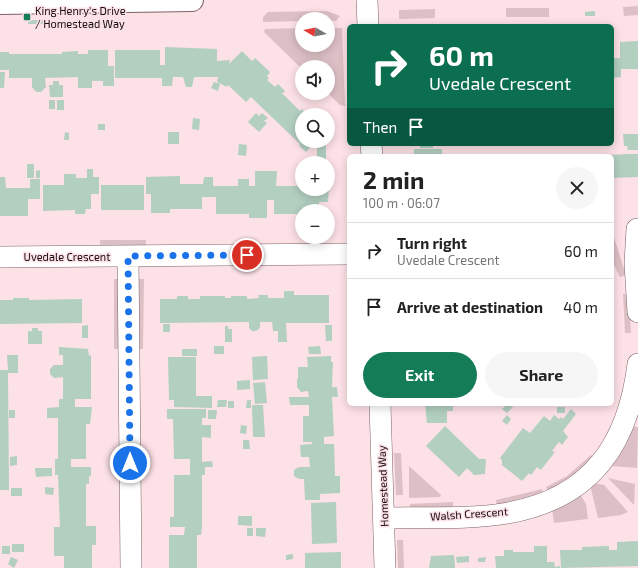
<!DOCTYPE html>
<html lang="en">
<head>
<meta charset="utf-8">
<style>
  :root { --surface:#fff; --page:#f6f6f6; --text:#222; --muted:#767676; --line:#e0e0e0; --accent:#147d58 }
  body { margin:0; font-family:"Exo 2",sans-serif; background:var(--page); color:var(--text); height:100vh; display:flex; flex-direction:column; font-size:15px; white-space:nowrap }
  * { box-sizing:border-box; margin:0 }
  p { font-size:13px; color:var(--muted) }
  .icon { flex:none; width:22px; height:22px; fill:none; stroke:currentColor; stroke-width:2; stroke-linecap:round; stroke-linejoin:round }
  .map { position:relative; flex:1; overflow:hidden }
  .panel { position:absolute; left:347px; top:154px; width:267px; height:252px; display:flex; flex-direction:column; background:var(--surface); border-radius:6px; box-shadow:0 2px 10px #0003 }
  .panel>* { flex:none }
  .top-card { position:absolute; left:347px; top:24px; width:267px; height:122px; border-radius:6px; box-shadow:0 2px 10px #0003; background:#0b6e4f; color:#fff; overflow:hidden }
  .needle { width:26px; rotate:279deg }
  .buttons { position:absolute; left:295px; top:12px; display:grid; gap:8px }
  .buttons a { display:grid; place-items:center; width:40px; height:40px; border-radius:50%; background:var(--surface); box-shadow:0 2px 10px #0003; font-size:20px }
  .pin { position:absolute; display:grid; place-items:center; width:34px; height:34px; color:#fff; margin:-17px; border:2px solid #fff; border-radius:50%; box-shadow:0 1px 4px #0007 }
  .me { position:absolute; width:44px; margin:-22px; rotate:0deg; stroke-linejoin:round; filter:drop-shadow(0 0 3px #0008) }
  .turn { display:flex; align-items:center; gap:14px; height:84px; padding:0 16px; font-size:18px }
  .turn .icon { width:52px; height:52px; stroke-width:2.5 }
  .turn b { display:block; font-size:28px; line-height:34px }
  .then { display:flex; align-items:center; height:38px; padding:0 16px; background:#0003; gap:8px; font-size:15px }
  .round { display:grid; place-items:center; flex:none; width:42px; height:42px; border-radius:21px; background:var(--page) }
  .summary { display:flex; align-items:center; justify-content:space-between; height:68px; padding:0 16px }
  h1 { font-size:24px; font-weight:700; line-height:30px }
  .primary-button { display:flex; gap:8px; margin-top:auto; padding:8px 16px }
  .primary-button a { flex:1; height:46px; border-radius:24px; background:var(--accent); color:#fff; font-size:16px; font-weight:700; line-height:46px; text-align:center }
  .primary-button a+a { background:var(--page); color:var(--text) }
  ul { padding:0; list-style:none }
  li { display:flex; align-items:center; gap:12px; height:56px; padding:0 16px; border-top:1px solid var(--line) }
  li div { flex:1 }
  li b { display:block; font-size:15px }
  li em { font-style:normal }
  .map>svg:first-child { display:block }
  .green { fill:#dcc0c5 }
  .building { fill:#b2cfc0 }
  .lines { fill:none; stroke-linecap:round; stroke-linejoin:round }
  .minor-casing { stroke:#7e6166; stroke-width:22 }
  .tertiary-casing { stroke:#7e6166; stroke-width:24 }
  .minor { stroke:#fff; stroke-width:21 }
  .tertiary { stroke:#fff; stroke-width:22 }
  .route { stroke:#1a73e8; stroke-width:7; stroke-dasharray:0 12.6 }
  .poi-dot { fill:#147d58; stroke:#fce1e6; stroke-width:1.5 }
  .labels { text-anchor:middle; stroke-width:3; stroke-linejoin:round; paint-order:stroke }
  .poi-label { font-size:11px; fill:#160c0e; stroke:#fce1e6; text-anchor:start }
  .street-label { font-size:11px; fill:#160c0e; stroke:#fce1e6 }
</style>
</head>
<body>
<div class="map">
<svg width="638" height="568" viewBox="0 0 638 568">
  <rect width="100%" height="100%" fill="#fce1e6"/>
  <!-- green -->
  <path class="green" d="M638 6V15L624 16 623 7Z
    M506 8H549V17H506Z
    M435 9V18L399 19V10Z
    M327 11 340 16 336 21 302 19V21L263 22V17L268 12Z
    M302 28V45H328V28H342L345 106 340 105 328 93V67H302V69L264 32 265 29Z
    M612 231 626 275 620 277 612 261Z
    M100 240H146V246H100Z
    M114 279H120L121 349H114Z
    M137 279H144L143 349H137Z
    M623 294H629L631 333H625Z
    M632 426 638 427 637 468 610 466Z
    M394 453H401L403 495H396Z
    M591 455 595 459 548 493 546 487 567 476Z
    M409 466 441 495 440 497 409 498Z
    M608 478 635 484 634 505Z
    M594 483 604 485 628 512 621 515 598 518 591 489Z
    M542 489 543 494 497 506 496 500Z
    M580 494 586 504 588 519 554 523 552 509Z
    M453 502V508L410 509V504Z
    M397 540H403L404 568H398Z"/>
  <!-- building -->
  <path class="building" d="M595 11V16H585V12Z
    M28 20H43V24H28Z
    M612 37H614V58H620V42L638 41V69H621V77L612 78Z
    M165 47 217 49V61L230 60 229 64 242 51 252 61 255 58 270 72 267 76 269 78 267 80 275 87 278 84 285 91 282 94 284 95 300 111 302 109 308 115H302V141H316L306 152 299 146 300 144 251 97 246 102 228 85 227 87 217 82 218 77H194L192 87H186L183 77H173L172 86H162V78H115V50H160V65H165Z
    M88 50H108V66H114V86H103V81H92V88H78V77L45 78 46 87 41 92H36L32 87V78H9V70H0V52H9V54H62V52L78 51V54H88Z
    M0 72H5L4 88H0Z
    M53 81H59V85H63V97H50L49 85H53Z
    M214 82 220 84 218 91 211 88Z
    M49 100H55V109H49Z
    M57 100H64V110H57Z
    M256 113 259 116 262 113 268 118 264 121 267 123 259 132 248 122Z
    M193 118 200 119 199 130 192 129Z
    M98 124H105V130H98Z
    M65 132 69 133V140H64Z
    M168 132H179V144H168Z
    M623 134H638V150H628L627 146H624Z
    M317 142H326V159H317Z
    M239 144 247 145 246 156 238 155Z
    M420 144H433V148H420Z
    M414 149H442V156H414Z
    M631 154H638V177L612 178V156L607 155Z
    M27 164H34V178H27Z
    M87 169H93V177H99V194H91V209H86L85 214H75V210L43 211V185H64V174H76V178H87Z
    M40 170V178H36V171Z
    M255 171H277L276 186H302V189H329L328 202H319V211H302V214H274V200H267V218H249V214H216V197H202V209H170V213H151V194H146V177L180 176V184H203L204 177H213V186H238V179H249V186H255Z
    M0 177H5L6 188H30V179H40V199H28V216H0Z
    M101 185H144V210H101Z
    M284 291H294V295H329V323H286L287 342H278V331H273L272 322H260V328L256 331H252L249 328V322L160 323V299H177V296H188V299H200V296H225V298H231V296H247V299L259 298 258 295H268V298H284Z
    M13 298H29V300L82 299V323L0 324V300H13Z
    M163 324H170V332H163Z
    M88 325V338H82V326Z
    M325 325H332V341H326Z
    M225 326H228V329H232V342H225Z
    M32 328H38V331H42V344H28V331H32Z
    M214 346H224V354H214Z
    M320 346 321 354H309L308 347Z
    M59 347 88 349 89 356 91 355V399H75V407H92L90 424H86V459H71V467H91V476H89V484H86V526H96V545H92V568H64V556H54V527H60L58 475H55V459H58V418H47V408L59 407V399H63V377L54 378 50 374V369L54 365H63V355H59Z
    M182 349H197V356H182Z
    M7 355H18V373H8L9 490H0V370H8Z
    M267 356 268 379 253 380 252 357Z
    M331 356V362H333L332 387H337L338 397H332L334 436 324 437V444H334L335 476H340V493L320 494V500H305L304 479H299L294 476V470L299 467H310L309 457H301L300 445 312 444V442H303V416H309V405H290L289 397H309L308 391 301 392 297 387V379H298V367H308L307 357Z
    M168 357H196V396H212V408L174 407V400H169Z
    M250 380V389L237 390V381Z
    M265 382 267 403 255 404 253 383Z
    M218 400H227L226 407H217Z
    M247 400H251V408H246Z
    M228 401H234V408H228Z
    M425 404H453V411H447V423H427Z
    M507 404 513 407 507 413 502 409Z
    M252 405H263L265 437H253Z
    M557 407H565V413H557Z
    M167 409H206V418H202V425H211V438L202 437V462L212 461 213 467H205V475H202V527L201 535H197V568H169V535H184L185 527H170V517H174V475H190V459H174L173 419H167Z
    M571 409 576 414 563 431 568 437 562 445 559 442 552 451 555 452 541 470 537 467 531 475 529 473 522 481 502 465V460L500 458 523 428 530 433 544 416 550 421 554 415 559 419 561 417 563 419Z
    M9 410H15V418H9Z
    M208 410H217L216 419H208Z
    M507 415 511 419 507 425 502 421Z
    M241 425 247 426 246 434 240 433Z
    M445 426 479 459H486L485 474 474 475 467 468 459 477 426 446Z
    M243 440H249L250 449H243Z
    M17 456V465L10 466V457Z
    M35 468H52V476L36 477Z
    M45 487 54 488 53 495 45 494Z
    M11 488H22V496H11Z
    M336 502 337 543 312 544 311 503Z
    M238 516H252V526L238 525Z
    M247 528H253V536H247Z
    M256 528H266L265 537 256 536Z
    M638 541V566L561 568 560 550H582V547L609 546V550H617V542Z
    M12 544H24V552H12Z
    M2 546H10V554H2Z
    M534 546H547V562H554L555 567 560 566V568H496L495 556H504V550H513V552H534Z
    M341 552V568H305V553Z
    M293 554V559L286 560V555Z
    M454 555 455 568H429L431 556Z
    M469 556V562L457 563 456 557Z
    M11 557 18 560 14 568 8 564Z
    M486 557 485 562H478V558Z"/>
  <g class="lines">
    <defs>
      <path id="minor" d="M367 0 368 26
        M371 144 372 156
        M637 229 635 263 638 312
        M0 257 349 254
        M128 257 131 568
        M380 404 385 568
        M384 518C424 517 468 520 508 513 591 498 628 445 638 364"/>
      <path id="tertiary" d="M0 3 192 0"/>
    </defs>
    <!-- minor casing -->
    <use href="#minor" class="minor-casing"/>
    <!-- tertiary casing -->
    <use href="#tertiary" class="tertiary-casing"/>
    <!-- minor -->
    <use href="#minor" class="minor"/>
    <!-- tertiary -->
    <use href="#tertiary" class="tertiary"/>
  </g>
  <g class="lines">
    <!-- route -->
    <path class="route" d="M130 463 128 256 247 255"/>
  </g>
  <!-- markers -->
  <rect class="poi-dot" x="23" y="13" width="8" height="8" rx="2"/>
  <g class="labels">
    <!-- poi labels -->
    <g class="poi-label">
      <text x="35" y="15">King Henry's Drive<tspan x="35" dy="13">/ Homestead Way</tspan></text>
    </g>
    <!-- street labels -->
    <g class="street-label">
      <text x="67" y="261">Uvedale Crescent</text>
      <text transform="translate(383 486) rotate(-92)" y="4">Homestead Way</text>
      <text transform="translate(469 514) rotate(-4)" y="4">Walsh Crescent</text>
    </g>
  </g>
</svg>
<div class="buttons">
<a><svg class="needle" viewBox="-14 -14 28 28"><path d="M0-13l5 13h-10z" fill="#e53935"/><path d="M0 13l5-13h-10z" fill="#767676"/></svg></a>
<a><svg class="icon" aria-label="sound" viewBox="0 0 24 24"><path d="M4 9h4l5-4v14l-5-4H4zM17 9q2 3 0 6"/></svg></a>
<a><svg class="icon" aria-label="search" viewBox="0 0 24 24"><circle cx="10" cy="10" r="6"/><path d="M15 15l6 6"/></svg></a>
<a>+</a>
<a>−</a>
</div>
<div class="pin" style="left:247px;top:255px;background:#d93025"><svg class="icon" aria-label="arrive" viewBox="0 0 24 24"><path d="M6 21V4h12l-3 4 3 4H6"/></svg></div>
<svg class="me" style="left:130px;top:463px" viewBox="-20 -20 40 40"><circle r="17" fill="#1a73e8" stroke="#fff" stroke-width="3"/><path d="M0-11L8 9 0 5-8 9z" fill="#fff"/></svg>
<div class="top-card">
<div class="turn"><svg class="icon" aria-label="right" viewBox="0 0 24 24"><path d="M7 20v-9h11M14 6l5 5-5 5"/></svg><div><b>60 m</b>Uvedale Crescent</div></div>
<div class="then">Then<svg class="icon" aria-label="arrive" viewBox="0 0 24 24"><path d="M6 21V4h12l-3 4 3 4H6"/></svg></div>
</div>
<section class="panel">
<div class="summary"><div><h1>2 min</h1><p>100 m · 06:07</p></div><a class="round"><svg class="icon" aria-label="close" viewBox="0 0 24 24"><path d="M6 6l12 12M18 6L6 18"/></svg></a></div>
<ul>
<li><svg class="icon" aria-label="right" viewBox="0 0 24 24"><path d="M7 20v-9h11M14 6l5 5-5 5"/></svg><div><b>Turn right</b><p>Uvedale Crescent</p></div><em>60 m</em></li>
<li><svg class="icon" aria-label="arrive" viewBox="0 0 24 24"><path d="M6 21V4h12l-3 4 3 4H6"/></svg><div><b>Arrive at destination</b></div><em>40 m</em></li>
</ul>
<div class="primary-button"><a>Exit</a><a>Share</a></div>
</section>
</div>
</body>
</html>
